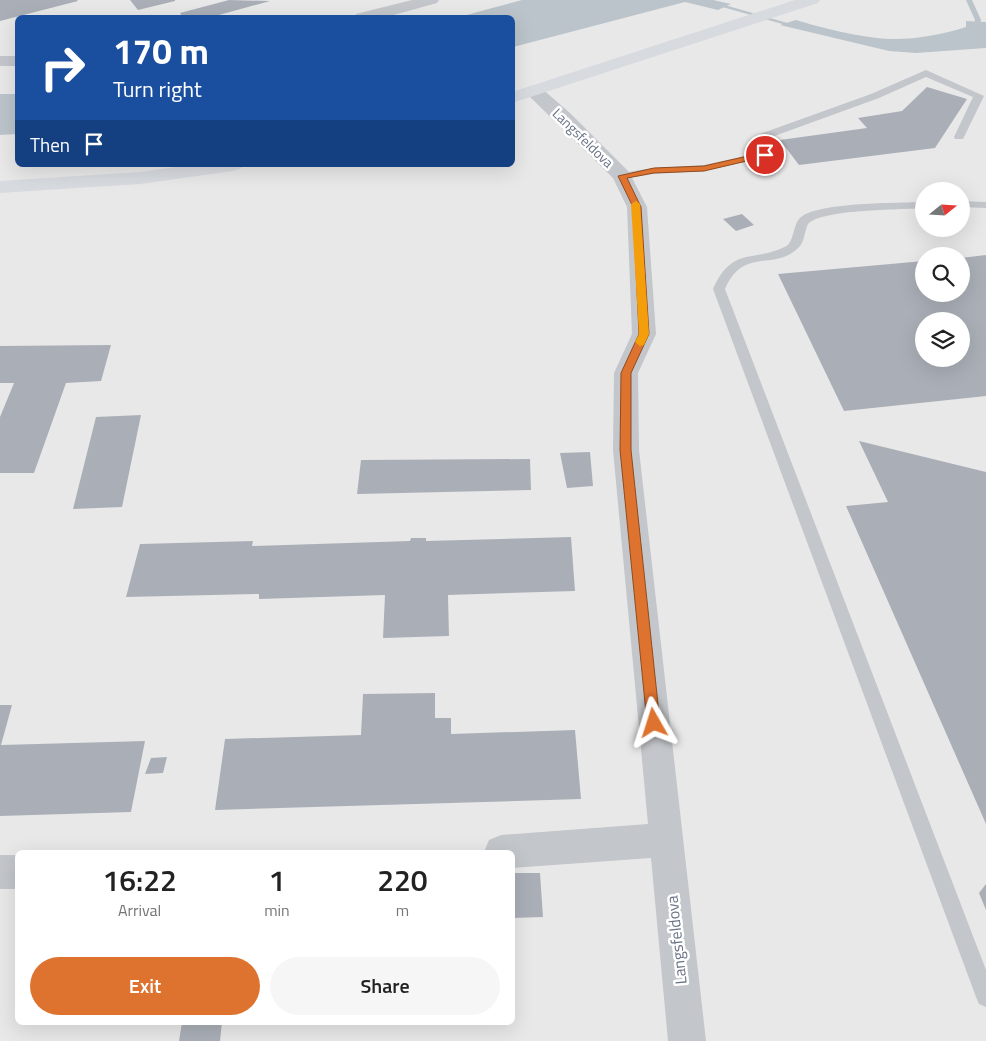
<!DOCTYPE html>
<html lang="en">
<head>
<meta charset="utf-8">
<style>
  :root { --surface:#fff; --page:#f6f6f6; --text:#222; --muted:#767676; --accent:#de732f }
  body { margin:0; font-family:"Titillium Web",sans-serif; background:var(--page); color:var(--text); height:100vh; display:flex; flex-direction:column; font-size:19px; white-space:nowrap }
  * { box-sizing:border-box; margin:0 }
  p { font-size:16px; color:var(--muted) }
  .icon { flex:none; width:28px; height:28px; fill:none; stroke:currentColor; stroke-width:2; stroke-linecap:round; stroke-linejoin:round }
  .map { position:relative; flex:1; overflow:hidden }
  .sheet { position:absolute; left:15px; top:850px; width:500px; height:175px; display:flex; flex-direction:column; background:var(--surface); border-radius:8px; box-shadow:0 5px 20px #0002 }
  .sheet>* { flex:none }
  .guide { position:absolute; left:15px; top:15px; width:500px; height:152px; border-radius:8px; box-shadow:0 5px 20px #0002; background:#1a4fa0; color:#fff; overflow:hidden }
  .needle { width:32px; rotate:72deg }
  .buttons { position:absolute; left:915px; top:182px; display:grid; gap:10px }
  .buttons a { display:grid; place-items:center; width:55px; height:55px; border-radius:50%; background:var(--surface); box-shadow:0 5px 20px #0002; font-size:25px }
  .pin { position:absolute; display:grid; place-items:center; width:42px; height:42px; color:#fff; margin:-21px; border:2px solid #fff; border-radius:50%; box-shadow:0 1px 5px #0007 }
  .me { position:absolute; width:55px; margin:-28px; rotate:354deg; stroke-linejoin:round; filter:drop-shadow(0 0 4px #0008) }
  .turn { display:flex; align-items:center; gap:18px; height:105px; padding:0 15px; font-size:22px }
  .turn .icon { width:65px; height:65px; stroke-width:2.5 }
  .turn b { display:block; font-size:35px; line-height:42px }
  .then { display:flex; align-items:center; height:48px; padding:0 15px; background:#0003; gap:10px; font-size:19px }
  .eta { display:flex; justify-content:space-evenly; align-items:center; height:85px; text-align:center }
  .eta b { font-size:30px; font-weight:600; line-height:35px }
  .action { display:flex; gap:10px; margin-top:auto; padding:10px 15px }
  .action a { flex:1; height:58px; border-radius:30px; background:var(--accent); color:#fff; font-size:20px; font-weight:600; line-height:58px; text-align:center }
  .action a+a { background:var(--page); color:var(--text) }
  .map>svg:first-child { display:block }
  .built { fill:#e8e8e8; fill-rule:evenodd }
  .water { fill:#bbc4ca }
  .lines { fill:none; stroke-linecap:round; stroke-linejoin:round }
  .stream { fill:#bbc4ca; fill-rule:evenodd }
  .building { fill:#aaafb7; fill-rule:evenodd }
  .lane { fill:#c3c6ca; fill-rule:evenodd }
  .street { fill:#c3c6ca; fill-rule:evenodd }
  .primary { fill:#d7dadf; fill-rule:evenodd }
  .route { fill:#de732f; stroke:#904b1f }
  .slow { fill:#f59e0b }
  .labels { text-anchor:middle; stroke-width:5; stroke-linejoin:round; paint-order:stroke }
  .street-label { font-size:14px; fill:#687385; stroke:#fff }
  .near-street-label { font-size:16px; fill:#687385; stroke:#fff }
</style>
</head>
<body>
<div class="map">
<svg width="986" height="1041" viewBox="0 0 986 1041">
  <rect width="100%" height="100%" fill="#f7f8f5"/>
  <!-- built -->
  <path class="built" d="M0 0H986V1041H0ZM18 18H512V165H18ZM924 191H961V229H924ZM924 256H961V294H924ZM924 321H961V359H924ZM18 852H512V1022H18Z"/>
  <!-- water -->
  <path class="water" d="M522 0H713L731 4 718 10 685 2 513 47 512 18 459 17Z
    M796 20C822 28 863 38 890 39 913 40 944 34 966 27V21L986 22V48L916 53 889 51 780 25Z
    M0 94H17V134L0 135Z"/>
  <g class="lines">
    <!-- stream -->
    <path class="stream" d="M698 0H707L798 26 793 27Z
      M966 0H972L981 20 979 28 972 32 969 30 974 26 975 20Z"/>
  </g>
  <!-- building -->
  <path class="building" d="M0 0H77L78 1 0 21Z
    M130 0H175V1L138 10Z
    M229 0 270 1 208 18H183L180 13Z
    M927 87 967 99 935 148 799 165 780 140 867 128 858 118 902 111Z
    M742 214 754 225 736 231 723 219Z
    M986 255V396L844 411 778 274 924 261V294H961V258ZM924 321H961V359H924Z
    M111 345 101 381 66 383 34 473H0V417L14 383H0V346Z
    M141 415 122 507 73 509 96 417Z
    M859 441 986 472V824L846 506 888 502Z
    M590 452 593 486 567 488 560 453Z
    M530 459 531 490 357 494 361 460Z
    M571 537 575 591 448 595 449 636 383 638 385 595 259 599V594L126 597 140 544 253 541 252 546 410 541 411 538H426V541Z
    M435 693V718H451V734L575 730 581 799 215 810 225 739 361 735 363 694Z
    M0 705H12L1 745 145 741 131 812 0 816Z
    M167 757 163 773 145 774 151 758Z
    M512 873H540L543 917 512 918Z
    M986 884V910L979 893Z
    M182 1022H222L220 1041H179Z"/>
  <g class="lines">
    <!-- lane -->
    <path class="lane" d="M926 70 984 96 963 139H955L954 137 973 97 926 77 879 98 769 138 770 155 769 157 704 171 653 174 622 179 616 176 622 173 653 168 704 165 760 153V134L871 94Z
      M961 201 986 202V208L961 207Z
      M924 202V208C900 210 822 209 808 224 804 232 805 243 797 249 773 271 743 247 725 289L986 970V1007L979 1004 976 997 713 289C733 244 755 264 788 245 795 236 793 224 801 217 820 202 898 203 924 202Z"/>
    <!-- street -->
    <path class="street" d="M412 0H439L437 3 383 18H354L356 14Z
      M0 56H18V66H0Z
      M534 85 540 87 570 113 629 172 647 207 656 334 638 373 639 450 706 1041H668L651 858 512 868V852H484L489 840 501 835 648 824 613 450 614 373 632 334 627 207 613 178 528 95 525 91 528 87Z
      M0 855H18V889H0Z"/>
    <!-- primary -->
    <path class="primary" d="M795 0H820L818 3 512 103V92Z
      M190 165H243L240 169 233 171 140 184 0 193V181L140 172Z"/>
  </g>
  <!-- route -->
  <path class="route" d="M765 152 769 155 768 156 704 171 654 173 627 178 641 207 649 334 631 373V450L660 723 658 727 654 729 649 727 647 723 620 450 621 373 639 334 633 207 618 176 654 168 704 166Z"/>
  <!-- slow -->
  <path class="slow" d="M636 201 640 204 649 334 644 345 640 346 635 342 639 334 631 204Z"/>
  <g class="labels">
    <!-- street labels -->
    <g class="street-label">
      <text transform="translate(583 138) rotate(44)" y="5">Langsfeldova</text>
    </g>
    <!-- near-street labels -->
    <g class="near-street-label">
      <text transform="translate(676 940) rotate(-96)" y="6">Langsfeldova</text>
    </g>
  </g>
</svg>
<div class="buttons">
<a><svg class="needle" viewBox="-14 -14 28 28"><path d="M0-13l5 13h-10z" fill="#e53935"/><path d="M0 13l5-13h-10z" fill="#767676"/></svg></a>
<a><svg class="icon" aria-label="search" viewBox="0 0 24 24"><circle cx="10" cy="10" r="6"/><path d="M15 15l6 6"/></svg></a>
<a><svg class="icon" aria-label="layers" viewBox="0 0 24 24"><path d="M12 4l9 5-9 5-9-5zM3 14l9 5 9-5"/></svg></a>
</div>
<div class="pin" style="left:765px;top:155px;background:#d93025"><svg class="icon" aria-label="arrive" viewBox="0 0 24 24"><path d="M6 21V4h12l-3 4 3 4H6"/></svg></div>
<svg class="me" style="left:654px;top:723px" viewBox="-20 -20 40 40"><path d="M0-17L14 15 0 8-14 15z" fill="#de732f" stroke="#fff" stroke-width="4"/></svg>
<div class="guide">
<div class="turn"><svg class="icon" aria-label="right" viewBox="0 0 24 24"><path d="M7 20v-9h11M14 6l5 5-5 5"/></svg><div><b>170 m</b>Turn right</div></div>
<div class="then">Then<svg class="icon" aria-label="arrive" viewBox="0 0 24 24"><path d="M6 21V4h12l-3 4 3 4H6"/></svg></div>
</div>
<section class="sheet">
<div class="eta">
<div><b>16:22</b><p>Arrival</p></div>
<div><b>1</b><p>min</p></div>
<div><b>220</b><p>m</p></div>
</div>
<div class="action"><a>Exit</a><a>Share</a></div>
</section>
</div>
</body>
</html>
